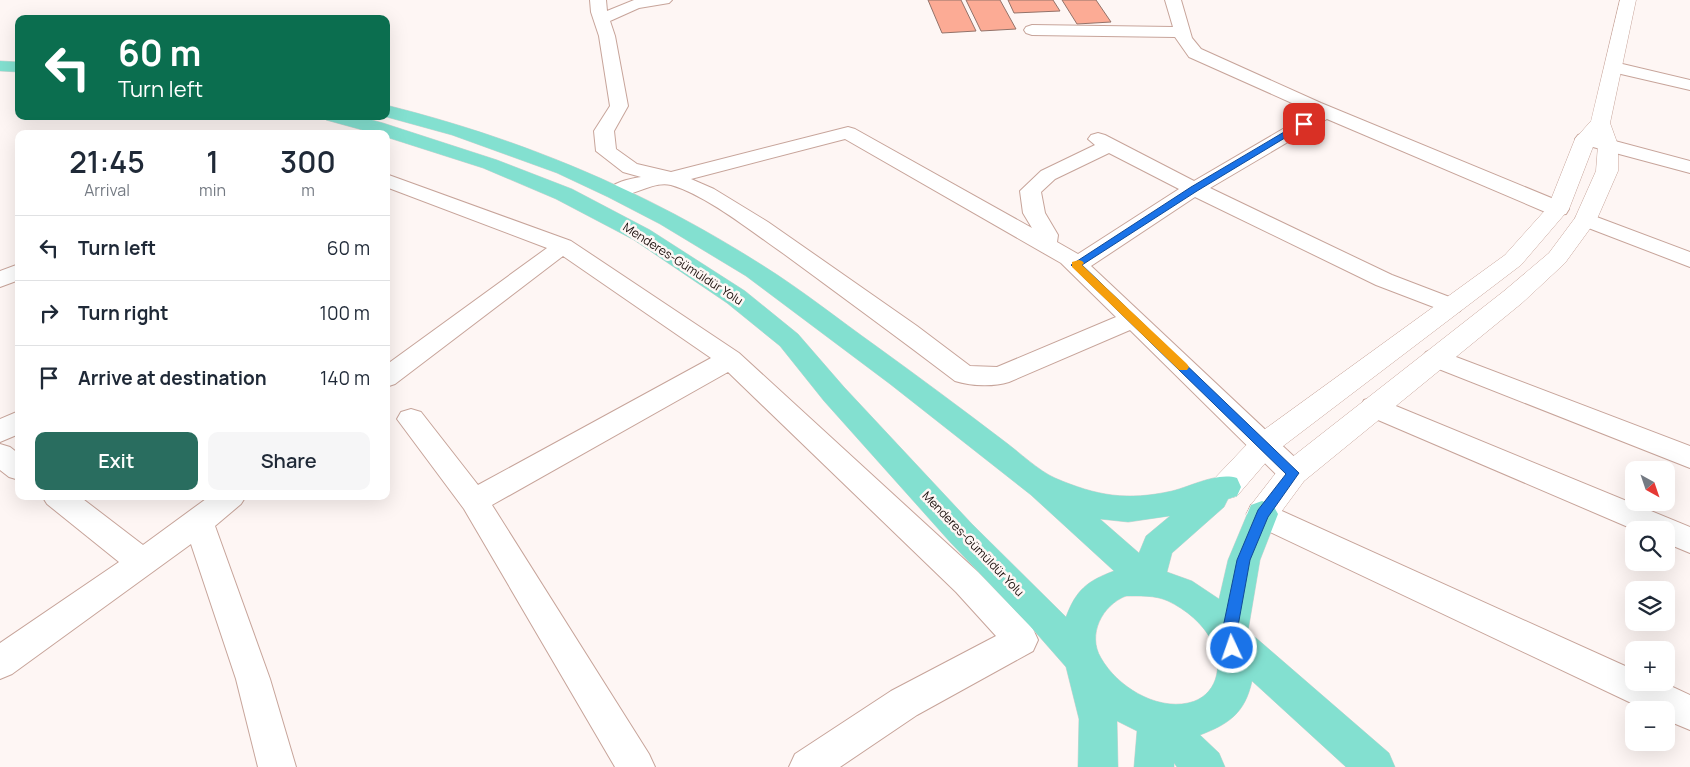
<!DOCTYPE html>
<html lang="en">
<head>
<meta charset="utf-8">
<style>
  :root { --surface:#fff; --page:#f6f6f7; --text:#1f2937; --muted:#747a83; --line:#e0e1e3; --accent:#296d5f }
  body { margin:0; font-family:Manrope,sans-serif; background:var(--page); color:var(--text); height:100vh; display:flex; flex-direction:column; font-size:19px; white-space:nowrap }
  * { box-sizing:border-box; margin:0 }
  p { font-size:16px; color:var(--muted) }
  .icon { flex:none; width:28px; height:28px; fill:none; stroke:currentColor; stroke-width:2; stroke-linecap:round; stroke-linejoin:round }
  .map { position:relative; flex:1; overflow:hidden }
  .drawer { position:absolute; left:15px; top:130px; width:375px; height:370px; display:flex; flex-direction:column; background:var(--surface); border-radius:10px; box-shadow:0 5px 20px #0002 }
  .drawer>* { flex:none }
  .guide { position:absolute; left:15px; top:15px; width:375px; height:105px; border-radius:10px; box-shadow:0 5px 20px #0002; background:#0b6e4f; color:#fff; overflow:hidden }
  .needle { width:32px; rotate:140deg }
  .fabs { position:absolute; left:1625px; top:461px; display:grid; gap:10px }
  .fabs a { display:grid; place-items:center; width:50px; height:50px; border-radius:10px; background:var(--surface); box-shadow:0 5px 20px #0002; font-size:25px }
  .pin { position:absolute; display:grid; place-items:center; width:42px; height:42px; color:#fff; margin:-21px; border-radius:10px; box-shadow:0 2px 8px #0006 }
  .me { position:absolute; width:55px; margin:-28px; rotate:357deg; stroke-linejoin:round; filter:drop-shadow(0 0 4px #0008) }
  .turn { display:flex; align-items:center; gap:18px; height:105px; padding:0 20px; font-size:22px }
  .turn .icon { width:65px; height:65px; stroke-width:2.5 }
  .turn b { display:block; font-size:35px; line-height:42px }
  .eta { display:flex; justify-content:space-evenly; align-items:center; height:85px; text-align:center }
  .eta b { font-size:30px; font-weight:600; line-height:35px }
  .primary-button { display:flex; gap:10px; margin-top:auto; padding:10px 20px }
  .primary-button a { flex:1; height:58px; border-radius:10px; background:var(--accent); color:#fff; font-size:20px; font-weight:600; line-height:58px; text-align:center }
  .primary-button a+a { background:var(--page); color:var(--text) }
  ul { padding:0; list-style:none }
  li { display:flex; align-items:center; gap:15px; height:65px; padding:0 20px; border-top:1px solid var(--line) }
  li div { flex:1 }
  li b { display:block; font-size:19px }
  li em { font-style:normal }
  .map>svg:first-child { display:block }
  .building { fill:#fcab95; stroke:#937269 }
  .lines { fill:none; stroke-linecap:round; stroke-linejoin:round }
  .street-casing { stroke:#c7a49a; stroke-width:2 }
  .secondary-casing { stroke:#c7a49a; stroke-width:1 }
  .primary-casing { stroke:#d6d4d3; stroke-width:1 }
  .street { fill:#fff; fill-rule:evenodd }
  .secondary { fill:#fff; fill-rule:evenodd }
  .primary { fill:#83e0d0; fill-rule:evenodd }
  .route { fill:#1a73e8; stroke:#114b97 }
  .slow { fill:#f59e0b }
  .labels { text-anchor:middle; stroke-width:5; stroke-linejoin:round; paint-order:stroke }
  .street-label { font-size:12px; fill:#1a0e0b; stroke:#fef6f4 }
</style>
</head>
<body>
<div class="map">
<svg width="1690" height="767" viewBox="0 0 1690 767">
  <rect width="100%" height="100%" fill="#fef6f4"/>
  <!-- building -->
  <path class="building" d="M928 0H961L976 31 942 33Z
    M966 0H1000L1016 29 981 31Z
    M1008 0H1053L1060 11 1014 13Z
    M1062 0H1096L1111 22 1077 24Z"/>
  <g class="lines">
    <defs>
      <path id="street" d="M590 0H606L607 11 634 0H672L669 3 639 8 610 21 615 36 628 106 614 131 616 149 637 164 671 172 848 127 855 129 1032 228 1023 213 1020 191 1041 171 1095 145 1088 139 1091 135 1098 133 1105 135 1194 181 1312 112 1189 57 1175 37 1032 35 1026 33 1024 30 1026 27 1032 25 1173 27 1165 0H1181L1192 38 1201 49 1321 103 1566 204 1569 209 1566 214 1558 215 1550 214 1327 119 1210 188 1392 275 1460 301 1464 306 1460 311 1452 314 1444 311 1376 285 1195 197 1091 266 1303 465 1307 473 1303 481 1293 484 1283 481 1130 330 1009 382C993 387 971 386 955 381 899 338 841 296 784 254 752 232 708 196 671 185 651 180 628 201 609 196L606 192C613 182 629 179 641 177L623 172 596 151 594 131 610 106 599 36 591 12ZM845 139 1061 263 1116 317 997 367 970 366 917 326 768 222 714 189 691 179ZM1109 153 1179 189 1078 254 1057 242 1058 235 1045 213 1041 192 1055 179Z
        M1614 62 1690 80V90L1608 71 1605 67 1608 63Z
        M1585 133 1690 161V173L1578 143 1575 139 1578 135Z
        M386 174 571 241 739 353 978 572 1033 629 1038 640 1033 651 917 715 840 767H789L795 754 891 691 996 636 956 592 728 372 492 505 649 754 655 767H615L464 509 397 419 401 412 411 409 421 412 478 485 711 358 563 256 395 384 386 387V365L547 248 386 187Z
        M1586 213 1690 252V267L1578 224 1575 219 1578 214Z
        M19 264V280L0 287V271Z
        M1435 349 1690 446V468L1426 364 1422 358 1426 352Z
        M1374 397 1690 527V553L1666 543V530H1635L1364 414 1361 407 1364 400Z
        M19 411V434L0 442V419Z
        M0 444 10 447 19 454V480L9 477 0 470Z
        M42 496H79L143 545 210 496H246L241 504 215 526 270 679 296 767H258L236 679 191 544 12 674 0 679V643L119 562 47 504Z
        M1262 502 1634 670V682H1662L1690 695V730L1666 720V710H1646L1251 523 1247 514 1251 505Z"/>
      <path id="secondary" d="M1620 0H1636L1610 123 1618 145V171L1597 219 1565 263 1522 303 1304 481 1273 523 1262 527 1251 523 1246 514 1251 505 1282 465 1504 291 1549 253 1575 218 1596 171 1598 145 1596 139 1569 209 1521 265 1274 453 1237 496 1226 499 1215 496 1211 487 1215 478 1254 437 1505 255 1548 207 1575 139 1591 121Z"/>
      <path id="primary" d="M0 61 19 62V72L0 71Z
        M386 105C522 139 644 190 762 265 802 290 838 319 876 346 919 377 962 409 1004 441 1019 452 1039 471 1055 478 1097 496 1127 501 1172 491 1192 486 1217 472 1237 478L1241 487 1237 496 1228 499 1224 507 1172 553 1167 572 1192 581 1219 599 1228 560 1251 505 1262 501 1273 505 1278 514 1260 560 1248 631 1389 753 1395 767H1346L1252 681C1245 713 1229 724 1200 735L1219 753 1225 767H1177L1174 763V767H1134L1137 731 1117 721 1118 767H1078L1079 719 1066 667 1030 626 950 542 824 401 780 346 727 303 634 240 556 199 483 168 386 137V134H377L326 120 323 116H357L383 123 497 160 572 189 650 230 745 291 798 334 844 387 972 524 1066 617C1076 590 1087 581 1114 571L1031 495 890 384 746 276 660 224 608 197 557 173 452 135 383 116H386ZM1170 516 1146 536 1139 553 1100 519 1128 522ZM1126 596C1139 596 1155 595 1168 601 1185 609 1204 624 1212 642 1224 666 1217 697 1188 703 1155 710 1117 686 1101 658 1087 635 1102 605 1126 596Z"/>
    </defs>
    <!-- street casing -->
    <use href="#street" class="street-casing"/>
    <!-- secondary casing -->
    <use href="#secondary" class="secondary-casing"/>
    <!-- primary casing -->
    <use href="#primary" class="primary-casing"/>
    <!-- street -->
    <use href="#street" class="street"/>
    <!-- secondary -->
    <use href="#secondary" class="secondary"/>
    <!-- primary -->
    <use href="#primary" class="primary"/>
  </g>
  <!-- route -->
  <path class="route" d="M1301 122 1308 124 1197 191 1082 265 1299 473 1268 517 1250 560 1236 637 1240 648 1237 653 1232 655 1227 653 1221 637 1237 560 1258 510 1286 474 1071 265 1191 187Z"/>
  <!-- slow -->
  <path class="slow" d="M1079 260 1082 261 1084 263 1082 265 1187 364 1189 367 1187 370H1179L1072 267V262Z"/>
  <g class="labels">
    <!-- street labels -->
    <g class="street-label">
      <text transform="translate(683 264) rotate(33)" y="4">Menderes-Gümüldür Yolu</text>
      <text transform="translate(973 544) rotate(46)" y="4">Menderes-Gümüldür Yolu</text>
    </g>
  </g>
</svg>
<div class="fabs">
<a><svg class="needle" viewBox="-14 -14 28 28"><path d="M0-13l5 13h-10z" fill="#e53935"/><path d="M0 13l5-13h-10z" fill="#747a83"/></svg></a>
<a><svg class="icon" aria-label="search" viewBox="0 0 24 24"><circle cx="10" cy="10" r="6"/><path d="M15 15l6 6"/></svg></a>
<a><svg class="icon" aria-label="layers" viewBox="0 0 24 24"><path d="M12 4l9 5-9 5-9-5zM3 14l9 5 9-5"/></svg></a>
<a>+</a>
<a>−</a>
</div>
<div class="pin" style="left:1304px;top:124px;background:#d93025"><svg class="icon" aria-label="arrive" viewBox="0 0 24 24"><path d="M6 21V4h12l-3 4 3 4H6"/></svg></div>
<svg class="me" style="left:1232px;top:648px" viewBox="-20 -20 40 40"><circle r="17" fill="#1a73e8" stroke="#fff" stroke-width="3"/><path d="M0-11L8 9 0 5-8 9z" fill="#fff"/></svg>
<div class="guide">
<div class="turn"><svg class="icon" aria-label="left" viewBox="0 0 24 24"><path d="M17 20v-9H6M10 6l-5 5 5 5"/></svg><div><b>60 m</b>Turn left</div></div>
</div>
<section class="drawer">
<div class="eta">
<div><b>21:45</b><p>Arrival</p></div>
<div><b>1</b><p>min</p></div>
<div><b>300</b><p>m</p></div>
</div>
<ul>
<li><svg class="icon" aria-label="left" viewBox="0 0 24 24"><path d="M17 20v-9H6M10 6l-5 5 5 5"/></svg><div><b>Turn left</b></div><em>60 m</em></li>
<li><svg class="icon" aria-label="right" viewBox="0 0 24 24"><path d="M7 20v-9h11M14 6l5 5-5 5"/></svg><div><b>Turn right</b></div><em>100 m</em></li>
<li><svg class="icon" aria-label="arrive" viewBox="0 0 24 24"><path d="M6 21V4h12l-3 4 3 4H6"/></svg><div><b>Arrive at destination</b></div><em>140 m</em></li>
</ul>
<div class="primary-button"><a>Exit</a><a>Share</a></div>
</section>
</div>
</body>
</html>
